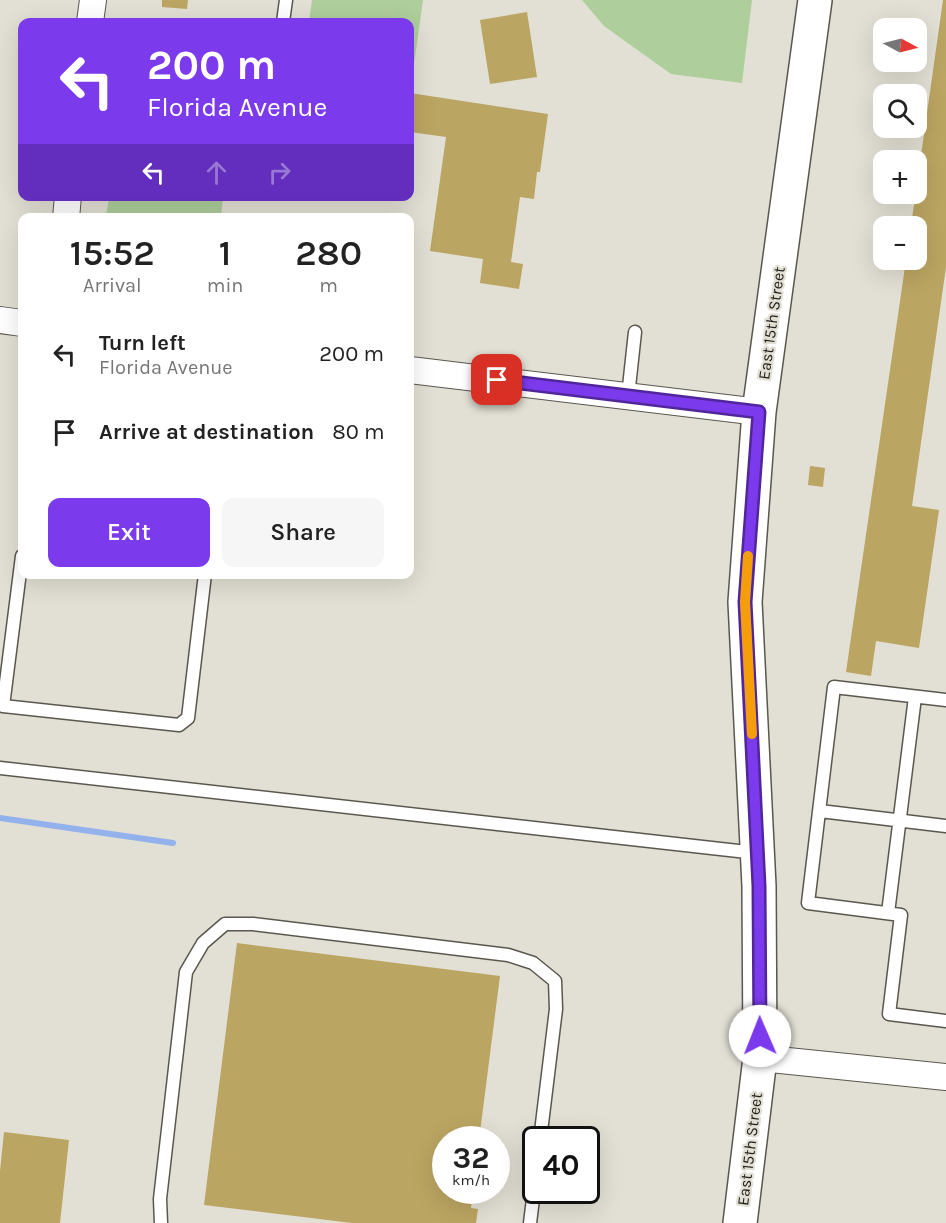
<!DOCTYPE html>
<html lang="en">
<head>
<meta charset="utf-8">
<style>
  :root { --surface:#fff; --page:#f6f6f6; --text:#222; --muted:#767676; --accent:#7c3aed }
  body { margin:0; font-family:Karla,sans-serif; background:var(--page); color:var(--text); height:100vh; display:flex; flex-direction:column; font-size:22px; white-space:nowrap }
  * { box-sizing:border-box; margin:0 }
  p { font-size:20px; color:var(--muted) }
  .icon { flex:none; width:33px; height:33px; fill:none; stroke:currentColor; stroke-width:2; stroke-linecap:round; stroke-linejoin:round }
  .map { position:relative; flex:1; overflow:hidden }
  .sheet { position:absolute; left:18px; top:213px; width:396px; height:366px; display:flex; flex-direction:column; background:var(--surface); border-radius:12px; box-shadow:0 6px 24px #0002 }
  .sheet>* { flex:none }
  .banner { position:absolute; left:18px; top:18px; width:396px; height:183px; border-radius:12px; box-shadow:0 6px 24px #0002; background:#7c3aed; color:#fff; overflow:hidden }
  .needle { width:39px; rotate:97deg }
  .buttons { position:absolute; left:873px; top:18px; display:grid; gap:12px }
  .buttons a { display:grid; place-items:center; width:54px; height:54px; border-radius:12px; background:var(--surface); box-shadow:0 6px 24px #0002; font-size:30px }
  .speed { position:absolute; left:432px; top:1126px; display:flex; gap:12px; font-size:30px; font-weight:700; text-align:center }
  .speed>* { display:grid; place-content:center; width:78px; height:78px; border-radius:50%; background:var(--surface); box-shadow:0 6px 24px #0002; line-height:1 }
  .speed small { font-size:15px; font-weight:400 }
  .speed .limit { border:3px solid #111; border-radius:9px; background:#fff; color:#111 }
  .pin { position:absolute; display:grid; place-items:center; width:51px; height:51px; color:#fff; margin:-26px; border-radius:12px; box-shadow:0 3px 9px #0006 }
  .me { position:absolute; width:66px; margin:-33px; rotate:359deg; stroke-linejoin:round; filter:drop-shadow(0 0 4px #0008) }
  .turn { display:flex; align-items:center; gap:21px; height:126px; padding:0 30px; font-size:27px }
  .turn .icon { width:78px; height:78px; stroke-width:2.5 }
  .turn b { display:block; font-size:42px; line-height:51px }
  .lanes { display:flex; align-items:center; height:57px; padding:0 30px; background:#0003; justify-content:center; gap:30px; direction:ltr }
  .lanes .off { opacity:.35 }
  .eta { display:flex; justify-content:space-evenly; align-items:center; height:102px; text-align:center }
  .eta b { font-size:36px; font-weight:600; line-height:42px }
  .cta { display:flex; gap:12px; margin-top:auto; padding:12px 30px }
  .cta a { flex:1; height:69px; border-radius:12px; background:var(--accent); color:#fff; font-size:24px; font-weight:600; line-height:69px; text-align:center }
  .cta a+a { background:var(--page); color:var(--text) }
  ul { padding:0; list-style:none }
  li { display:flex; align-items:center; gap:18px; height:78px; padding:0 30px }
  li div { flex:1 }
  li b { display:block; font-size:22px }
  li em { font-style:normal }
  .map>svg:first-child { display:block }
  .green { fill:#aece9b }
  .lines { fill:none; stroke-linecap:round; stroke-linejoin:round }
  .stream { stroke:#93b2ec; stroke-width:6 }
  .building { fill:#bba562 }
  .lane-casing { stroke:#5a574e; stroke-width:15 }
  .street-casing { stroke:#5a574e; stroke-width:28 }
  .secondary-casing { stroke:#5a574e; stroke-width:36 }
  .lane { stroke:#fff; stroke-width:12 }
  .street { stroke:#fff; stroke-width:26 }
  .secondary { stroke:#fff; stroke-width:33 }
  .route-casing { stroke:#51269a; stroke-width:15 }
  .route { stroke:#7c3aed; stroke-width:10 }
  .slow { stroke:#f59e0b; stroke-width:10 }
  .labels { text-anchor:middle; stroke-width:4.5; stroke-linejoin:round; paint-order:stroke }
  .street-label { font-size:16px; fill:#211f1b; stroke:#e2dfd4 }
</style>
</head>
<body>
<div class="map">
<svg width="946" height="1223" viewBox="0 0 946 1223">
  <rect width="100%" height="100%" fill="#e2dfd4"/>
  <!-- green -->
  <path class="green" d="M312 0H423L413 71H410V22H309Z
    M582 0H752L742 83 671 74 604 26Z
    M109 197V196L223 197 221 217H106Z"/>
  <g class="lines">
    <!-- stream -->
    <path class="stream" d="M0 818 173 843"/>
  </g>
  <!-- building -->
  <path class="building" d="M162 0H188L187 9 162 7Z
    M943 0H946V267L912 506 939 510 919 648 876 641 871 676 846 672 906 260H916V226H911Z
    M527 12 537 77 490 84 480 20Z
    M410 93 548 114 540 172H537L534 199 520 197 511 262 523 264 519 289 480 283 483 259 430 251 446 137 410 132Z
    M810 466 825 468 823 487 808 485Z
    M237 943 500 976 479 1140H446V1191H473L471 1208 478 1209 476 1223H352L204 1205Z
    M4 1132 69 1140 60 1223H0V1171Z"/>
  <g class="lines">
    <defs>
      <path id="lane" d="M283 22 286 0
        M628 396 635 332
        M22 556 3 706 179 725 188 718 205 574
        M946 700 834 687 808 903 901 915 889 1014 946 1021
        M0 768 756 853
        M820 811 946 826
        M888 913 915 697
        M161 1223 160 1199 186 972 203 943 225 924H253L508 955 533 963 555 981 556 1009 540 1140
        M530 1223 536 1175"/>
      <path id="street" d="M90 22 93 0
        M66 218 68 196
        M0 320 22 323
        M410 370 759 412
        M760 1058 946 1077"/>
      <path id="secondary" d="M740 1223 760 1058 759 886 745 602 759 412 815 0"/>
    </defs>
    <!-- lane casing -->
    <use href="#lane" class="lane-casing"/>
    <!-- street casing -->
    <use href="#street" class="street-casing"/>
    <!-- secondary casing -->
    <use href="#secondary" class="secondary-casing"/>
    <!-- lane -->
    <use href="#lane" class="lane"/>
    <!-- street -->
    <use href="#street" class="street"/>
    <!-- secondary -->
    <use href="#secondary" class="secondary"/>
  </g>
  <g class="lines">
    <defs>
      <path id="route" d="M497 380 759 412 745 602 759 886 760 1036"/>
    </defs>
    <!-- route casing -->
    <use href="#route" class="route-casing"/>
    <!-- route -->
    <use href="#route" class="route"/>
    <!-- slow -->
    <path class="slow" d="M748 556 745 602 752 734"/>
  </g>
  <g class="labels">
    <!-- street labels -->
    <g class="street-label">
      <text transform="translate(771 323) rotate(-82)" y="6">East 15th Street</text>
      <text transform="translate(749 1149) rotate(-83)" y="6">East 15th Street</text>
    </g>
  </g>
</svg>
<div class="buttons">
<a><svg class="needle" viewBox="-14 -14 28 28"><path d="M0-13l5 13h-10z" fill="#e53935"/><path d="M0 13l5-13h-10z" fill="#767676"/></svg></a>
<a><svg class="icon" aria-label="search" viewBox="0 0 24 24"><circle cx="10" cy="10" r="6"/><path d="M15 15l6 6"/></svg></a>
<a>+</a>
<a>−</a>
</div>
<div class="speed"><div>32<small>km/h</small></div><div class="limit">40</div></div>
<div class="pin" style="left:497px;top:380px;background:#d93025"><svg class="icon" aria-label="arrive" viewBox="0 0 24 24"><path d="M6 21V4h12l-3 4 3 4H6"/></svg></div>
<svg class="me" style="left:760px;top:1036px" viewBox="-20 -20 40 40"><circle r="19" fill="#fff"/><path d="M0-13L10 11 0 6-10 11z" fill="#7c3aed"/></svg>
<div class="banner">
<div class="turn"><svg class="icon" aria-label="left" viewBox="0 0 24 24"><path d="M17 20v-9H6M10 6l-5 5 5 5"/></svg><div><b>200 m</b>Florida Avenue</div></div>
<div class="lanes"><svg class="icon" aria-label="left" viewBox="0 0 24 24"><path d="M17 20v-9H6M10 6l-5 5 5 5"/></svg><svg class="icon off" aria-label="ahead" viewBox="0 0 24 24"><path d="M12 20V5M6 11l6-6 6 6"/></svg><svg class="icon off" aria-label="right" viewBox="0 0 24 24"><path d="M7 20v-9h11M14 6l5 5-5 5"/></svg></div>
</div>
<section class="sheet">
<div class="eta">
<div><b>15:52</b><p>Arrival</p></div>
<div><b>1</b><p>min</p></div>
<div><b>280</b><p>m</p></div>
</div>
<ul>
<li><svg class="icon" aria-label="left" viewBox="0 0 24 24"><path d="M17 20v-9H6M10 6l-5 5 5 5"/></svg><div><b>Turn left</b><p>Florida Avenue</p></div><em>200 m</em></li>
<li><svg class="icon" aria-label="arrive" viewBox="0 0 24 24"><path d="M6 21V4h12l-3 4 3 4H6"/></svg><div><b>Arrive at destination</b></div><em>80 m</em></li>
</ul>
<div class="cta"><a>Exit</a><a>Share</a></div>
</section>
</div>
</body>
</html>
